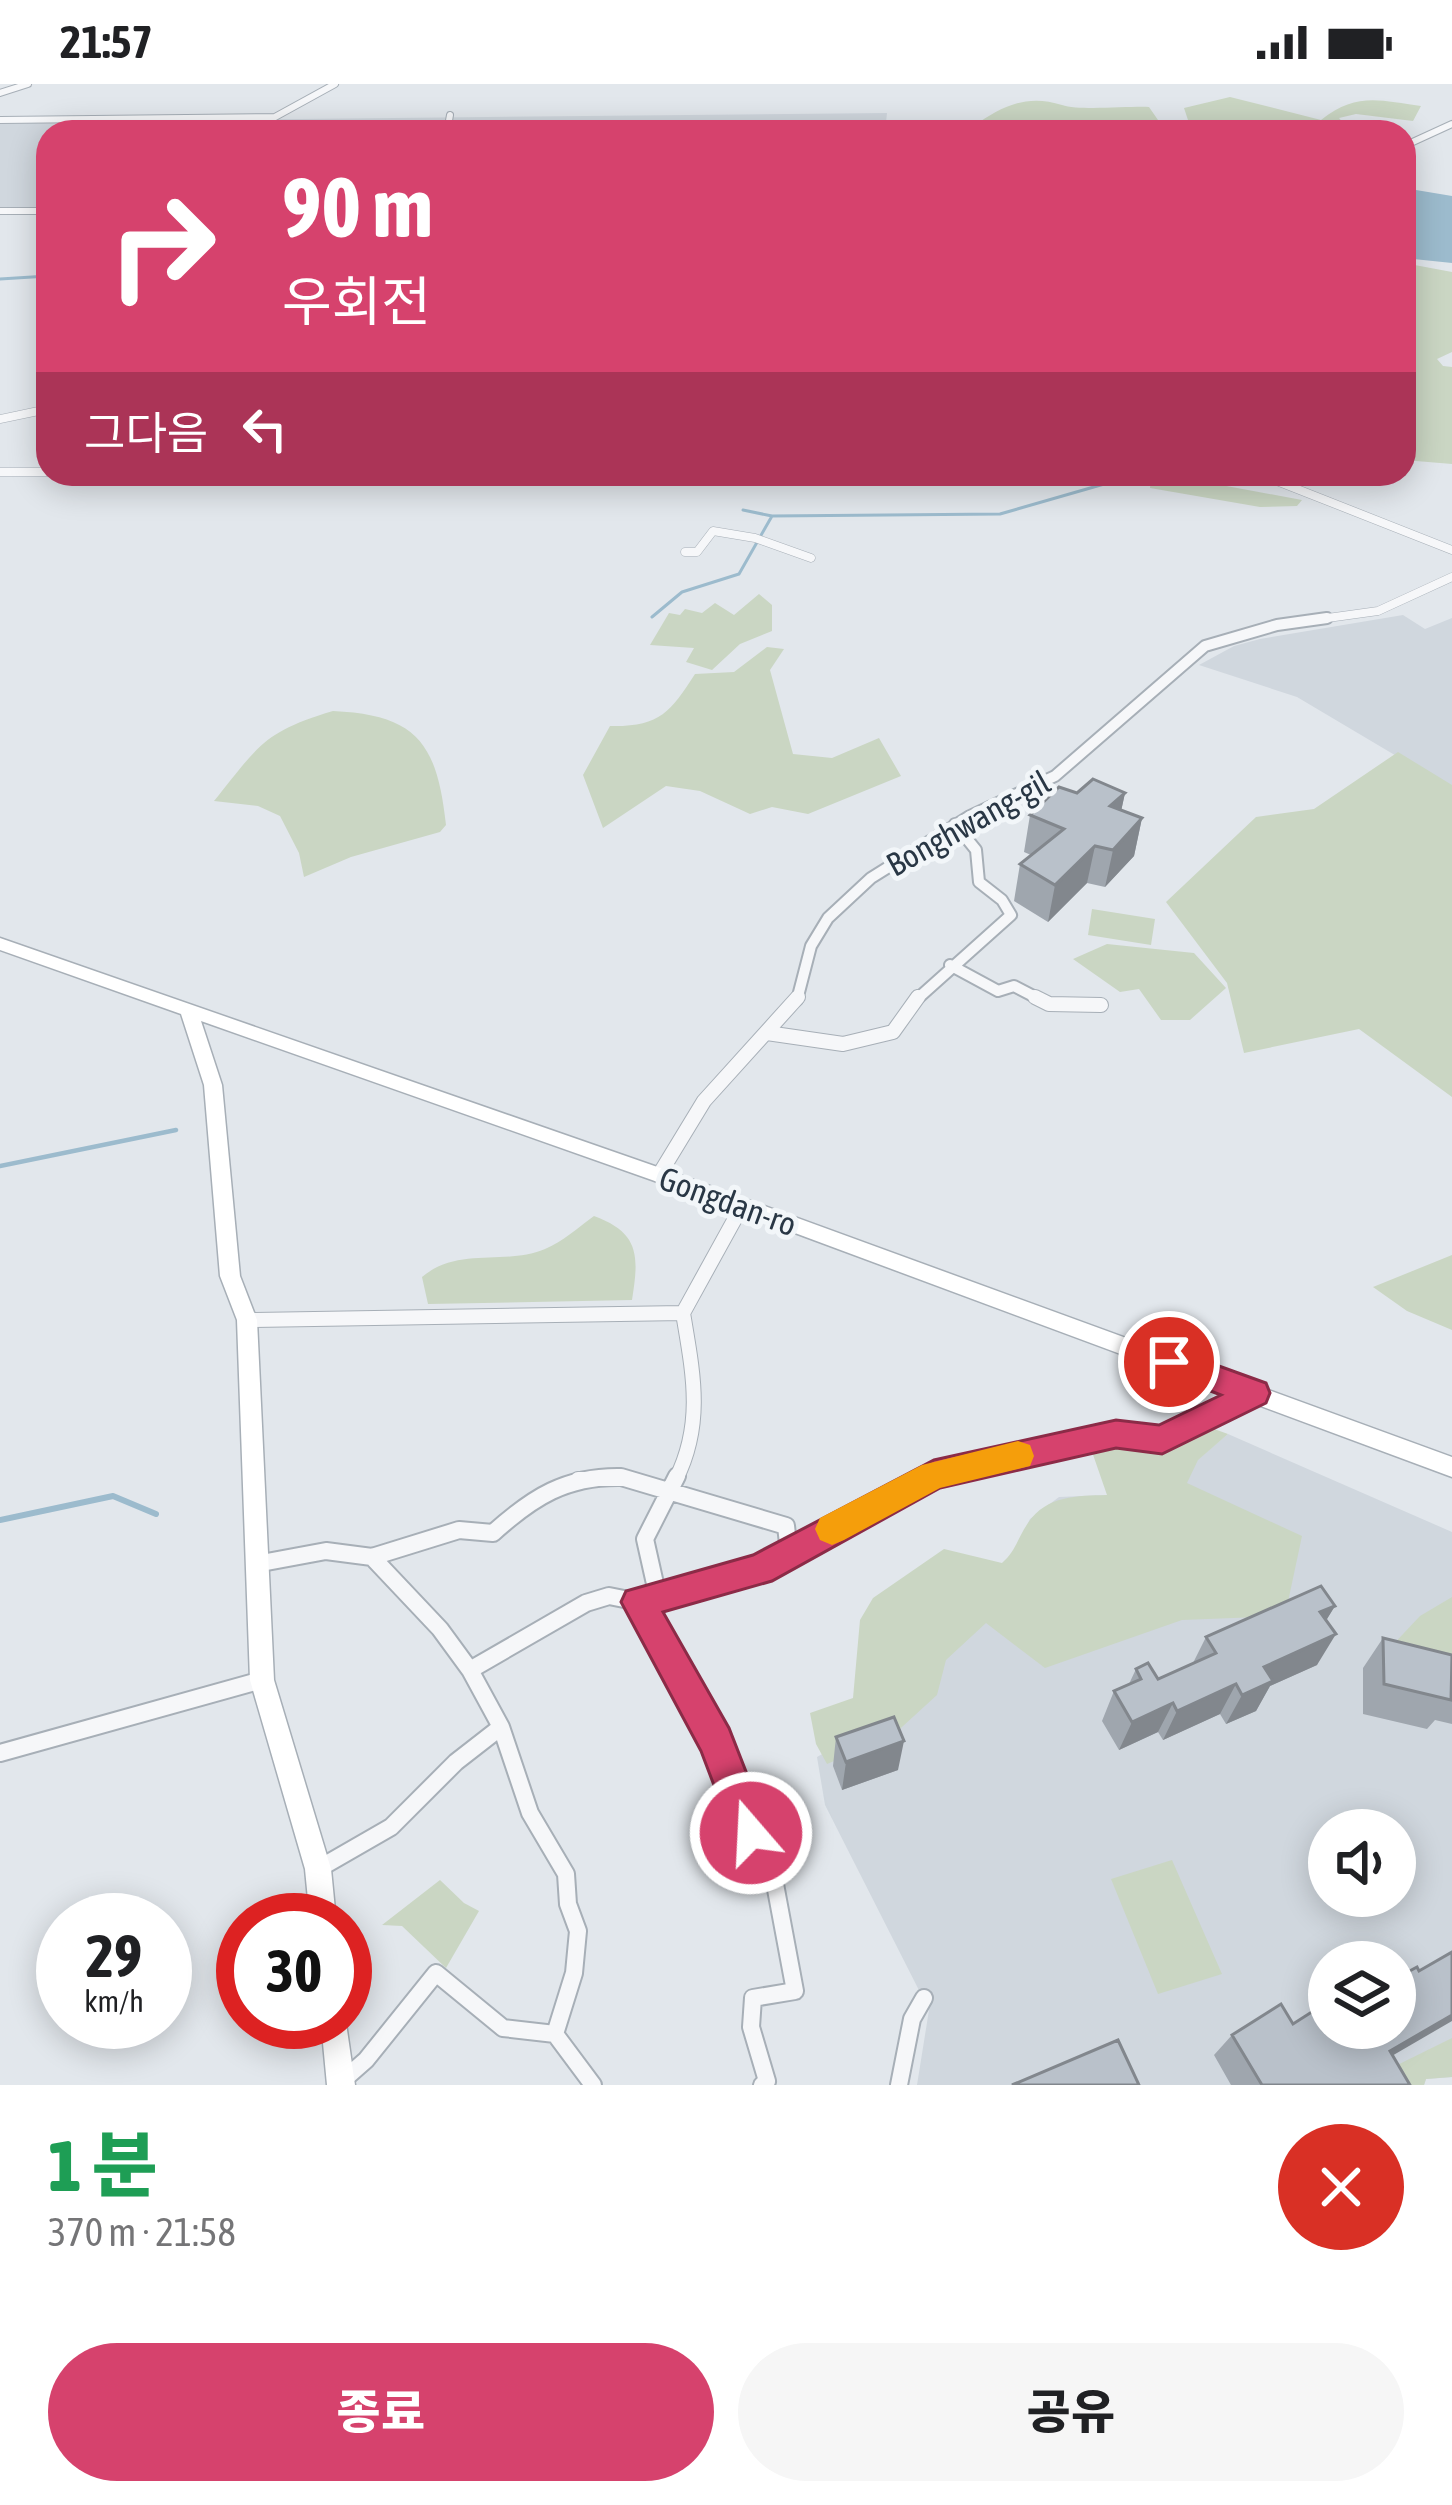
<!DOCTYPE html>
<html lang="ko">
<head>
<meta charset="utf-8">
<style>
  :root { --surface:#fff; --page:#f6f6f6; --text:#202124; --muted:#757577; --accent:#d6426d }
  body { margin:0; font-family:"Asap Condensed","Noto Sans KR",sans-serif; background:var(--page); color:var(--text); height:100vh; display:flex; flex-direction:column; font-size:45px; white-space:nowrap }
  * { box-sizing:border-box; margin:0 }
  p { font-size:39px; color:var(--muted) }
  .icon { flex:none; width:66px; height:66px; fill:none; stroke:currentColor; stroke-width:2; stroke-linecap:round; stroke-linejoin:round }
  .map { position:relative; height:2001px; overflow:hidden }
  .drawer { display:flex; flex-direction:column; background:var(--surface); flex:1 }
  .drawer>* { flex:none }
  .hud { position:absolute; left:36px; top:36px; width:1380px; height:366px; border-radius:36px; box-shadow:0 6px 30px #0003; background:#d6426d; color:#fff; overflow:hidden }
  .buttons { position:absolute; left:1308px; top:1725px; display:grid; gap:24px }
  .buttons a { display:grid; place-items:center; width:108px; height:108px; border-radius:50%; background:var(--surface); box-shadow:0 6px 30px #0003; font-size:60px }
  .speed { position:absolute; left:36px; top:1809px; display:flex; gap:24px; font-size:60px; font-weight:700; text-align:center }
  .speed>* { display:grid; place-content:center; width:156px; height:156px; border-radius:50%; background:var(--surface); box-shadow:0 6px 30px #0003; line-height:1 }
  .speed small { font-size:30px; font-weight:400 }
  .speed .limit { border:18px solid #d22; background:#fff; color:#111 }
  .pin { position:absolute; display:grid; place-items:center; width:102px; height:102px; color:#fff; margin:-51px; border:6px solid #fff; border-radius:50%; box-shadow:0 3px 12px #0007 }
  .me { position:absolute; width:132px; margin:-66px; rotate:341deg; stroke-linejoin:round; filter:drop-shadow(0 0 9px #0008) }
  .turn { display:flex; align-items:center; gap:42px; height:252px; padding:0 48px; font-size:54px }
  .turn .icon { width:156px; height:156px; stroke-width:2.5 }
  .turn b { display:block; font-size:84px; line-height:102px }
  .then { display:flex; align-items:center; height:114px; padding:0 48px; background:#0003; gap:24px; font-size:45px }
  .round { display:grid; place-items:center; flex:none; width:126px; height:126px; border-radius:63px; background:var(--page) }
  .overview { display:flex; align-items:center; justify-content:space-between; height:204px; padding:0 48px }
  h1 { font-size:72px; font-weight:800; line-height:90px; color:#1e9e55 }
  .button { display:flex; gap:24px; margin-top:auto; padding:24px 48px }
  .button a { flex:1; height:138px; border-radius:72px; background:var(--accent); color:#fff; font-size:48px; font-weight:800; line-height:138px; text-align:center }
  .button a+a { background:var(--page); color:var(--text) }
  .status { display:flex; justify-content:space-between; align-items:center; height:84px; padding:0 60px; background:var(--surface); direction:ltr }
  .status svg { height:33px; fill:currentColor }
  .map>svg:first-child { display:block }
  .built { fill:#d0d7de; fill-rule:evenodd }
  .green { fill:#cad6c3 }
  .water { fill:#9cbbcd }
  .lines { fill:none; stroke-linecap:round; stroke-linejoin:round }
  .stream-far2 { stroke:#9cbbcd; stroke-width:3 }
  .stream-far1 { stroke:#9cbbcd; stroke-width:4.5 }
  .stream { stroke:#9cbbcd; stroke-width:6 }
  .street-far4-casing { stroke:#a7afb7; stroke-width:8 }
  .street-far3-casing { stroke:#a7afb7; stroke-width:9 }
  .street-far2-casing { stroke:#a7afb7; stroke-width:14 }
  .street-far1-casing { stroke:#a7afb7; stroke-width:16 }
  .street-casing { stroke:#a7afb7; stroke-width:20 }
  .secondary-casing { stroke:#a7afb7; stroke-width:3 }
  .street-far4 { stroke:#f6f7f9; stroke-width:6 }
  .street-far3 { stroke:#f6f7f9; stroke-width:8 }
  .street-far2 { stroke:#f6f7f9; stroke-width:10 }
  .street-far1 { stroke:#f6f7f9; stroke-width:14 }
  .street { stroke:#f6f7f9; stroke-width:16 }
  .secondary { fill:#fff; fill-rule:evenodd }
  .wall { fill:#9fa6ae }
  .shaded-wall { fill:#82878d }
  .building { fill:#b9c1ca; stroke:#82878d; stroke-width:3 }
  .route { fill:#d6426d; stroke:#8b2b47; stroke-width:3 }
  .slow { fill:#f59e0b }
  .labels { text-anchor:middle; stroke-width:10; stroke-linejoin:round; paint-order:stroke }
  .street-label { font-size:33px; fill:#293745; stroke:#f2f6f9 }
</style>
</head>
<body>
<div class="status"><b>21:57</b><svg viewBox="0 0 49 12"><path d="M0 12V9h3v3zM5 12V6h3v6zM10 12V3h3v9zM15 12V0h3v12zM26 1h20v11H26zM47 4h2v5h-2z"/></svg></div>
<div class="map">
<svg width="1452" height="2001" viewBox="0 0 1452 2001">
  <rect width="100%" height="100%" fill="#e2e7ec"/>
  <!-- built -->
  <path class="built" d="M887 29 885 48H48V125L0 126V38Z
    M1403 531 1425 545 1452 534V705L1297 613 1199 581 1234 562 1260 555Z
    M1228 1350 1452 1448V1993L1426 1995 1424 2001H917L929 1926 825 1721 817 1673 894 1630 891 1576 1013 1470 1030 1435 1059 1413 1108 1411 1198 1375ZM1329 1746H1395V1812H1329ZM1329 1878H1395V1944H1329Z"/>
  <!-- green -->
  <path class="green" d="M1230 13 1321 36C1356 8 1379 16 1421 22L1413 37 1356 30 1339 34 1345 41 1337 45 1326 41 1299 48H976L974 42C1003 21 1028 10 1062 21 1079 27 1129 22 1149 23L1158 36H1188L1184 24Z
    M1404 179 1452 188V268L1437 275 1443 282 1452 283V380L1404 376Z
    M1151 395 1221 401 1302 416 1297 422 1260 423 1150 404Z
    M759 510 772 521V547L740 560 712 586 686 578 694 564 650 561 669 529 680 531 685 525 702 529 715 519 734 531Z
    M767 563 784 565 770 586 793 670 832 674 879 654 901 692 808 730 772 723 750 730 700 707 666 702 603 744 583 691 610 642C659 643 670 629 695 590L734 588Z
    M333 627C418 631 437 660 446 741L440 748 351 773 304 793 299 769 280 732 258 722 214 717C258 663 262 648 333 627Z
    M1398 668 1452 701V1013L1359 945 1244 969 1227 899 1166 818 1256 733 1314 725Z
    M1092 825 1155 835 1151 861 1088 851Z
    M1107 860 1194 869 1226 904 1190 936H1161L1139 905 1120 908 1073 875Z
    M594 1132C640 1149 639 1172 632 1216L428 1220 422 1193C459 1162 504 1182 545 1165 562 1158 579 1143 594 1132Z
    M1452 1171V1246L1407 1227 1373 1203Z
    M1203 1341 1228 1350 1198 1376 1187 1399 1302 1452 1285 1532 1182 1536 1045 1584 986 1539 946 1576 937 1611 891 1653 827 1680 816 1660 810 1629 853 1614 860 1536 873 1514 944 1465 1002 1479C1016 1467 1018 1453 1028 1439 1047 1411 1077 1412 1107 1411L1090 1362 1118 1356 1162 1360Z
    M1452 1513V1584L1387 1567 1420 1532Z
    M1172 1776 1222 1890 1158 1910 1111 1795Z
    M440 1796 464 1819 479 1827 446 1884 402 1842 382 1841Z
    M1452 1954V1993L1426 1995 1424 2001H1384L1379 1990Z"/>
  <!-- water -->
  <path class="water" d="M1404 104 1452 112V179L1404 174Z"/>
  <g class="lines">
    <!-- stream-far2 -->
    <path class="stream-far2" d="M0 195 48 192
      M743 426 772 432 1000 430 1139 390
      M652 533 682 508 739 490 772 432"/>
    <!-- stream-far1 -->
    <path class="stream-far1" d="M0 1082 176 1046"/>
    <!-- stream -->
    <path class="stream" d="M0 1436 113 1412 156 1430"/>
    <defs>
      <path id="street-far4" d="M0 9 28 0
        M0 36 275 33 335 0
        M447 48 450 31
        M1404 62 1452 40
        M0 127H48"/>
      <path id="street-far3" d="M0 335 48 325
        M0 388H48
        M1259 390 1452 466
        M685 468H697L713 447 755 454 811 474
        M1306 537 1378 527 1452 493"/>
      <path id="street-far2" d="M950 881 998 907 1014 902 1041 916
        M797 916 811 862 828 834 871 794 970 732 1055 692 1205 562 1277 541 1327 534
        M916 916 1011 831 1002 816 979 798 976 766 955 740"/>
      <path id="street-far1" d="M1035 913 1049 920 1101 921
        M767 949 843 960 893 948 918 913
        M659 1091 704 1017 798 913
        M247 1236 683 1229 742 1122
        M578 1395H629
        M676 1395C704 1339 693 1289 683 1229
        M926 1395 1116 1350 1162 1356 1255 1309"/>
      <path id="street" d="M372 1473 459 1446 493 1449C533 1413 566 1392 621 1393L786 1442 789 1468
        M256 1480 326 1467 372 1473 440 1545 470 1586 501 1643 456 1678 391 1743 318 1785
        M658 1513 645 1455 677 1392
        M639 1518 717 1659 738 1707 755 1770 775 1800 795 1907 753 1914 751 1943 767 1997 762 2001
        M470 1586 586 1519 609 1512 639 1518 759 1486 931 1392
        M501 1643 530 1729 566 1790 568 1820 578 1847 574 1889 555 1950
        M0 1669 262 1596
        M341 1998 366 1976 436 1889 503 1944 555 1950 593 2001
        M899 2001 912 1935 924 1914"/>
      <path id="secondary" d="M0 854 666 1086 1452 1373V1393L652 1096 201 937 222 1001 240 1192 257 1236 274 1596 331 1785 336 1836H310L305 1785 250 1596 237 1236 220 1192 204 1001 181 930 0 866Z
        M345 1932 355 2001H327L321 1938H345Z"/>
    </defs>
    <!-- street-far4 casing -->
    <use href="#street-far4" class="street-far4-casing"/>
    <!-- street-far3 casing -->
    <use href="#street-far3" class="street-far3-casing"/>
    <!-- street-far2 casing -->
    <use href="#street-far2" class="street-far2-casing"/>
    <!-- street-far1 casing -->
    <use href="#street-far1" class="street-far1-casing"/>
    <!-- street casing -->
    <use href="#street" class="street-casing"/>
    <!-- secondary casing -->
    <use href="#secondary" class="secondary-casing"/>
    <!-- street-far4 -->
    <use href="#street-far4" class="street-far4"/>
    <!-- street-far3 -->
    <use href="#street-far3" class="street-far3"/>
    <!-- street-far2 -->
    <use href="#street-far2" class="street-far2"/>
    <!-- street-far1 -->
    <use href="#street-far1" class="street-far1"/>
    <!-- street -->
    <use href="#street" class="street"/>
    <!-- secondary -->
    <use href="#secondary" class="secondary"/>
  </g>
  <!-- wall -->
  <path class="wall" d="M1077 709H1125L1121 727 1142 734 1134 772 1105 803 1087 799 1048 838 1014 817 1020 780 1031 771 1024 768 1030 731Z
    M1335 1522 1326 1536 1317 1581 1270 1602 1256 1627 1226 1640 1220 1630 1163 1656 1158 1648 1119 1666 1102 1637 1114 1607 1129 1600 1136 1585 1158 1595 1193 1579 1206 1553Z
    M1383 1554 1452 1571V1640L1435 1636 1427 1645 1363 1630V1584Z
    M836 1653 898 1686 842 1706 833 1682Z
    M1232 1951 1392 1972 1410 2001H1231L1214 1971Z"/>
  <!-- shaded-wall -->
  <path class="shaded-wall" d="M1125 709 1117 746 1110 722Z
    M1142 734 1134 772 1105 803 1113 766Z
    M1095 762 1087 799 1048 838 1055 801Z
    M1335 1522 1316 1553 1320 1528Z
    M1336 1550 1317 1581 1270 1602 1256 1627 1226 1640 1242 1611 1264 1583Z
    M1236 1600 1220 1630 1163 1656 1177 1627Z
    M1173 1619 1158 1648 1119 1666 1132 1638Z
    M904 1657 898 1686 842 1706 846 1678Z
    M1452 1931V1937L1366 1987 1390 1967Z"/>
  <!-- building -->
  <path class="building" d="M1093 695 1125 709 1110 722 1142 734 1113 766 1095 762 1055 801 1020 780 1064 745 1030 731 1059 703 1077 709Z
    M1321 1502 1335 1522 1320 1528 1336 1550 1264 1583 1273 1597 1242 1611 1236 1600 1177 1627 1173 1619 1132 1638 1114 1607 1141 1595 1136 1585 1148 1579 1158 1595 1216 1569 1206 1553Z
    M1383 1554 1452 1571 1451 1616 1384 1600Z
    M894 1633 904 1657 846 1678 836 1653Z
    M1452 1868V1931L1390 1967 1410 2001H1262L1232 1951 1281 1920 1293 1940 1329 1917V1944H1395V1895L1417 1883 1419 1887Z
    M1118 1956 1139 2001H1012Z"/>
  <!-- route -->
  <path class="route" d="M1169 1264 1266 1299 1270 1309 1266 1319 1162 1370 1116 1364 940 1404 772 1497 663 1528 729 1644 770 1749 764 1762 751 1768 737 1762 701 1667 621 1518 626 1507 753 1471 934 1376 1116 1336 1159 1341 1221 1311 1158 1287 1154 1278 1158 1268Z"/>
  <!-- slow -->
  <path class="slow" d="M1018 1357 1030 1361 1034 1372 1030 1382 940 1404 844 1456 832 1461 820 1456 815 1445 820 1434 922 1381Z"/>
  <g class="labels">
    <!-- street labels -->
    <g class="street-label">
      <text transform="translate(968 739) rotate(-29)" y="12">Bonghwang-gil</text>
      <text transform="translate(728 1117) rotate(20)" y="12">Gongdan-ro</text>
    </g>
  </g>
</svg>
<div class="buttons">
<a><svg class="icon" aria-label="sound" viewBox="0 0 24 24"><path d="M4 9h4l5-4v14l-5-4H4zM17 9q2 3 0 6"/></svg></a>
<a><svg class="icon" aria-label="layers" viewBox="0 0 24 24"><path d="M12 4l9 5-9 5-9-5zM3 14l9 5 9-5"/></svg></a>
</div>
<div class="speed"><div>29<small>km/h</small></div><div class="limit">30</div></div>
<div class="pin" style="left:1169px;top:1278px;background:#d93025"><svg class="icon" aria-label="arrive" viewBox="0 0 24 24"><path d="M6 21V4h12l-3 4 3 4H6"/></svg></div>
<svg class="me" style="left:751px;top:1749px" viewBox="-20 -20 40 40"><circle r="17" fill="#d6426d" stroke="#fff" stroke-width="3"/><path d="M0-11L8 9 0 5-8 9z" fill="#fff"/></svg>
<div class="hud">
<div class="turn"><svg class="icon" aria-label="right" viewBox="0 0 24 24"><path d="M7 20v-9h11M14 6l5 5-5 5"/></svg><div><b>90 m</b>우회전</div></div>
<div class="then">그다음<svg class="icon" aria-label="left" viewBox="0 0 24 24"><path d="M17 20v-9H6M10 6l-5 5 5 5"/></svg></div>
</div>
</div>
<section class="drawer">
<div class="overview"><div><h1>1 분</h1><p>370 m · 21:58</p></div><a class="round" style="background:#d93025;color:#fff"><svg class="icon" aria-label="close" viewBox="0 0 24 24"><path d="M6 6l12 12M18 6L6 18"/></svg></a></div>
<div class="button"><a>종료</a><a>공유</a></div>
</section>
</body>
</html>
